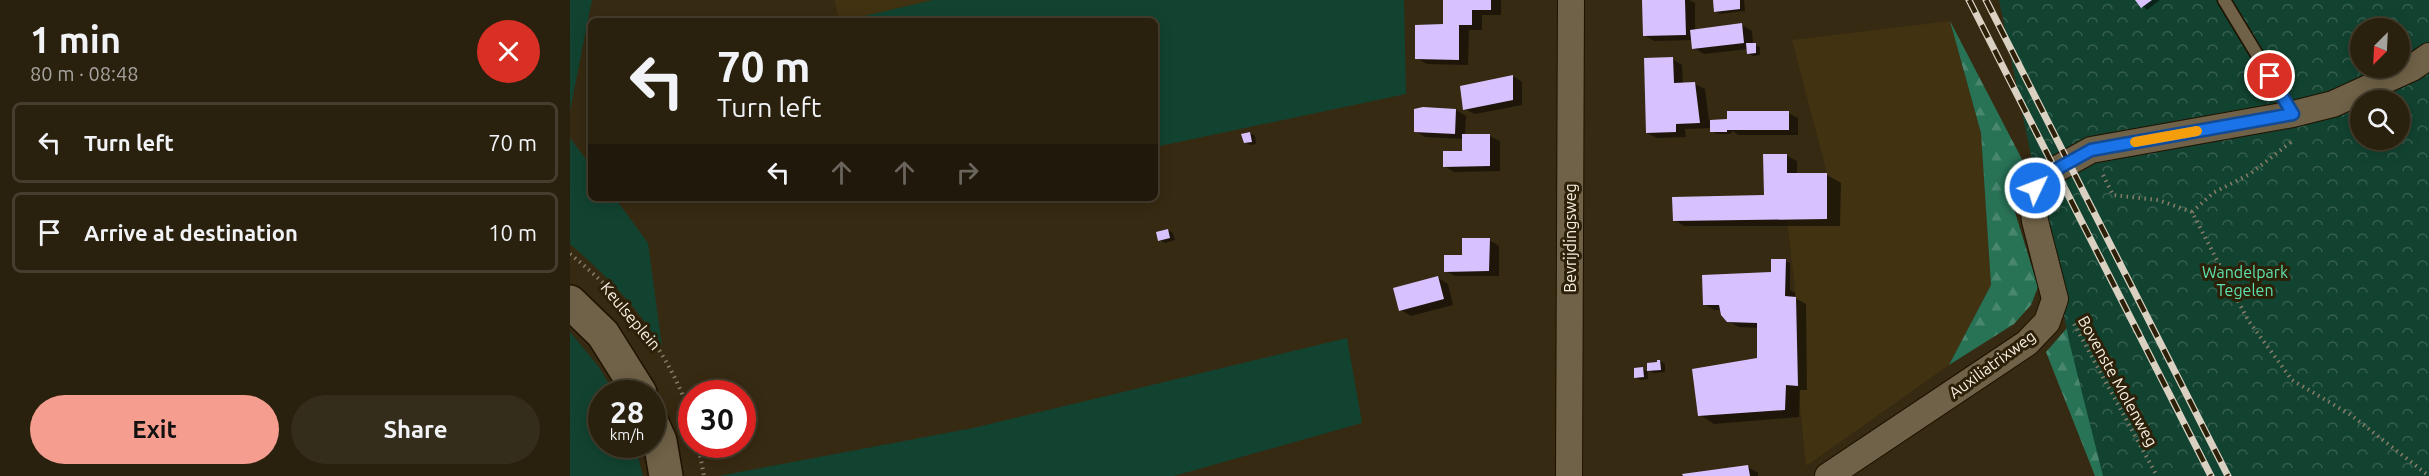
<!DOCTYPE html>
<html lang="en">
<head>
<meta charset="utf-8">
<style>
  :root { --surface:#29200e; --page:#352d1c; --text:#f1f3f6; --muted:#a5a39e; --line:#453e2e; --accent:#f59d8e }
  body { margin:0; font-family:Ubuntu,sans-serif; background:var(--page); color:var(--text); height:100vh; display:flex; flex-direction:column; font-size:22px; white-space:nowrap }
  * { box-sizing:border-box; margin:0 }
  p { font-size:20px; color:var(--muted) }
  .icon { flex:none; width:33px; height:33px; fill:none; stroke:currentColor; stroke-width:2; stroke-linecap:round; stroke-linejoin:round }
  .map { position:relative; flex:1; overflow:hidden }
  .drawer { display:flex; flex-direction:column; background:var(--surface); width:570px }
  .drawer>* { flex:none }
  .guide { position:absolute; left:18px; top:18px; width:570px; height:183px; border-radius:9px; box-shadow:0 3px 15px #0003,0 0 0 2px var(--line); background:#29200e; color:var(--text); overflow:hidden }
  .needle { width:39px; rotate:204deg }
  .tools { position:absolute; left:1780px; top:18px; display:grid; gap:12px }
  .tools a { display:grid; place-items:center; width:60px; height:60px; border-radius:50%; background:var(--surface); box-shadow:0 3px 15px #0003,0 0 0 2px var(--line); font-size:30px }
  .speed { position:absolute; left:18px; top:380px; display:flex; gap:12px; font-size:30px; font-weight:700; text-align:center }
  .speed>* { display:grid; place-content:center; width:78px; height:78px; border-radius:50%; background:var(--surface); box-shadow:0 3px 15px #0003,0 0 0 2px var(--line); line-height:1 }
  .speed small { font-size:15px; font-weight:400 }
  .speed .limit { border:9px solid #d22; background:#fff; color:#111 }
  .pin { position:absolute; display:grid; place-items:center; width:51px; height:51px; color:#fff; margin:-26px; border:3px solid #fff; border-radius:50%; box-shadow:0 2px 6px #0007 }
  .me { position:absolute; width:66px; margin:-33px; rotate:47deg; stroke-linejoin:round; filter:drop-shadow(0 0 4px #0008) }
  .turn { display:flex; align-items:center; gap:21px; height:126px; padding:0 30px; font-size:27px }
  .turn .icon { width:78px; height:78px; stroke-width:2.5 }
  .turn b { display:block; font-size:42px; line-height:51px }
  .lanes { display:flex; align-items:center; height:57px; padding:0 30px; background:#0003; justify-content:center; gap:30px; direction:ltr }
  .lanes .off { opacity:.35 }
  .round { display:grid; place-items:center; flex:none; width:63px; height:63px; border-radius:32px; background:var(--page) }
  .summary { display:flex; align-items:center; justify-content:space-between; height:102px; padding:0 30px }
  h1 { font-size:36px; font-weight:700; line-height:45px }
  .action { display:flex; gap:12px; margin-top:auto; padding:12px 30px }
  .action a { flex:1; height:69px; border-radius:36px; background:var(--accent); color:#111; font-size:24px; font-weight:700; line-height:69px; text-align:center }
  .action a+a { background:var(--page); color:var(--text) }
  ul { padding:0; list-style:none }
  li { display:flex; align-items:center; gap:18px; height:81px; margin:0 12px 9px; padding:0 18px; border:3px solid var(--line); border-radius:9px }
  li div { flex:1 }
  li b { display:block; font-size:22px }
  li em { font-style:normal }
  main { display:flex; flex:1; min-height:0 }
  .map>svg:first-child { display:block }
  .built { fill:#413212 }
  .grass { fill:#124331 }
  .forest { fill:url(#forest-firs) }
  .park { fill:url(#park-crowns); fill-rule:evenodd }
  .shadow { fill:#0007 }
  .building { fill:#d7c2ff }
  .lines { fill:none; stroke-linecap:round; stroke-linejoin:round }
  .lane-casing { stroke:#1e1200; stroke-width:15 }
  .street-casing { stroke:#1e1200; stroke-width:28 }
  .secondary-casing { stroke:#1e1200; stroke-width:36 }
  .path { stroke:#887d69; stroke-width:4; stroke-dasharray:1.5 4.5; stroke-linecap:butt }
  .lane { stroke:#706248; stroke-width:12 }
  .street { stroke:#706248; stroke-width:26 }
  .secondary { stroke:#706248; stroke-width:33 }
  .rail-casing { stroke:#dad1c2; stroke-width:7 }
  .rail { stroke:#2d2008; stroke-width:4.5; stroke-dasharray:14; stroke-linecap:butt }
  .route-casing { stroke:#114b97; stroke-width:15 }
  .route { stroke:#1a73e8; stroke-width:10 }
  .slow { stroke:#f59e0b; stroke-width:10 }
  .labels { text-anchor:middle; stroke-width:6; stroke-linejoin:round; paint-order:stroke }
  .street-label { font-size:16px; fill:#f7efe1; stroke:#2d2008 }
  .park-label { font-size:16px; fill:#5ee2af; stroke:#2d2008 }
</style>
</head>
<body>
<main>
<section class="drawer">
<div class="summary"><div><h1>1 min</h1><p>80 m · 08:48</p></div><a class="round" style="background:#d93025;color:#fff"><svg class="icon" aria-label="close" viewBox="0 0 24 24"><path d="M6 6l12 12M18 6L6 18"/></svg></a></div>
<ul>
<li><svg class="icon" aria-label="left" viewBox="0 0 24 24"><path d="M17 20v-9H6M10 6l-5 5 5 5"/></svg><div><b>Turn left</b></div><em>70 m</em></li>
<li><svg class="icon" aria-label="arrive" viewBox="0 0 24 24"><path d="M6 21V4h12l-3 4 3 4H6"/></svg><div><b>Arrive at destination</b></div><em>10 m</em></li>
</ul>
<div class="action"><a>Exit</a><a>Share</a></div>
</section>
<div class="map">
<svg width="1859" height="476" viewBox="0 0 1859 476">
  <defs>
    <pattern id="forest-firs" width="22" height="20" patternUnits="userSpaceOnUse" patternTransform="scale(1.5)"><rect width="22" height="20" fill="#287256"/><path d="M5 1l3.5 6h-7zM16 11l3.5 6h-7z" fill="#48866e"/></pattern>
    <pattern id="park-crowns" width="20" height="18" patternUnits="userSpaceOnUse" patternTransform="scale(1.5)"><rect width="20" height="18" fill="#124331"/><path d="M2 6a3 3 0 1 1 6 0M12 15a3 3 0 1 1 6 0" fill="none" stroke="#355e4f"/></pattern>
  </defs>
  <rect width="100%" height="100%" fill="#372a12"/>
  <!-- built -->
  <path class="built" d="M264 0H363L273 21H270Z
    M1380 21 1411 133 1421 285 1379 365 1236 466 1228 386 1226 296 1217 220 1257 219V173L1222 40Z"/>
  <!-- grass -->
  <path class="grass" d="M0 0H22L0 111Z
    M363 0H834L836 94 585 147V21H273Z
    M0 138 21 166V198H45L78 243 92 347C68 308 35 274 0 244Z
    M0 332 29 367 44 393H32V444H65L73 476H0Z
    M777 338 792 423 604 476H149L403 428Z"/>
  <!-- forest -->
  <path class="forest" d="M1380 21 1456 167 1445 179 1441 199 1468 287 1461 305 1444 324 1379 365 1421 285 1411 133Z
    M1531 289 1625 476H1525L1476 352Z"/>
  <!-- park -->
  <path class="park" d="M1429 0H1859V476H1533L1500 345ZM1791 28H1830V68H1791ZM1791 100H1830V140H1791Z"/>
  <!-- shadow -->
  <path class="shadow" d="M874 0H931V15H912V30H899L898 65 857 64 847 58 875 25Z
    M1073 0H1119L1125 3V31L1172 25 1182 31 1183 44 1190 47V55L1183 56 1178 53V49L1134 54 1124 48 1123 40 1084 41 1074 35Z
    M1144 0H1174L1175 11 1150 14 1145 11Z
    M1567 0H1590L1577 10Z
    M1102 59 1112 65 1113 84H1125L1135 89 1139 121 1218 113 1228 118V135H1169L1162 131 1161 134H1147L1142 131V128L1115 129 1116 137 1087 138 1077 133Z
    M943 76 952 82V105L905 114 895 109Z
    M886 110 896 116 895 135 920 136 930 141V171L884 172 874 166 894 152V139L855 137 845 131Z
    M680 133 685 136 686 144 680 145 675 142Z
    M1195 155 1217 156 1227 161V174L1257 175 1271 183 1270 226H1114L1104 220 1195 197Z
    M598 230 603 233 605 240 595 243 590 240Z
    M919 240 929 246V276H885L875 271Z
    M1215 261 1220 263V290L1225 293V298L1236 304 1237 390H1230L1229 417 1144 424 1130 415 1188 359 1189 328 1169 327 1158 321 1152 310H1144L1134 304 1201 274Z
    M868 278 878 284 883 305 841 316 831 310Z
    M1090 361 1095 364V372L1084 373 1079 371Z
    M1073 369 1078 372V379L1070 380 1066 377Z
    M1178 467 1188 473V476H1111Z"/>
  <!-- building -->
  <path class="building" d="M873 0H921V10H902V25H889V60L845 59V25L873 24Z
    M1072 0H1115L1116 35 1073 36Z
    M1143 0H1170V9L1144 12Z
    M1565 0H1582L1571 8Z
    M1172 23 1174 43 1122 49 1120 30Z
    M1176 43H1186V53L1177 54Z
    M1103 57 1104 83 1125 82 1130 123 1106 124V132L1076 133 1074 58Z
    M943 75V100L893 110 890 86Z
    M853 107 886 109 885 134 844 132V109Z
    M1157 111H1219V130H1157V132H1140V120L1157 119Z
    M680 132 682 142 674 143 671 134Z
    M892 134H920V166L873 167V151H892Z
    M1193 154H1217V173H1257V219L1103 221 1102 197 1194 195Z
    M598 229 600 238 588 241 586 232Z
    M892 238H920L919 271 874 272V255H892Z
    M1201 259H1216L1215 296 1226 297 1228 386 1216 385 1215 410 1128 416 1122 369 1187 358V323L1157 322 1151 315 1149 305H1133L1132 275 1201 272Z
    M868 276 874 299 829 311 823 288Z
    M1087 360H1090L1091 370 1077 371V363L1087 362Z
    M1073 367 1074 377 1064 378V368Z
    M1178 465 1180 476H1113L1112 474Z"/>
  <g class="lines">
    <defs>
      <path id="lane" d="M1654 0 1723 114"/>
      <path id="street" d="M999 476 1001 0
        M1258 476 1457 343 1477 322 1485 299 1465 221 1463 204 1465 188 1476 175 1521 150 1723 114 1763 104 1842 68 1859 56"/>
      <path id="secondary" d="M0 302 33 334 70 393
        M82 423 90 441 96 476"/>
    </defs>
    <!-- lane casing -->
    <use href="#lane" class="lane-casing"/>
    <!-- street casing -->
    <use href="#street" class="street-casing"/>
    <!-- secondary casing -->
    <use href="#secondary" class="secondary-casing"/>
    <!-- path -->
    <path class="path" d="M1533 175 1543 195 1588 200 1622 212 1678 320 1722 380 1781 415 1859 476
      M1622 212 1643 193 1680 174 1721 142
      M0 254C55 298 102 353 122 422
      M1504 324 1587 476
      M128 444 134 476"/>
    <!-- lane -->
    <use href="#lane" class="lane"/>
    <!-- street -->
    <use href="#street" class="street"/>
    <!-- secondary -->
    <use href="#secondary" class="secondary"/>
    <defs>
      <path id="rail" d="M1399 0 1641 476
        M1416 0 1658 476"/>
    </defs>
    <!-- rail casing -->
    <use href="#rail" class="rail-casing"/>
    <!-- rail -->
    <use href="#rail" class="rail"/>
  </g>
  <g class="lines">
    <defs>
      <path id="route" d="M1465 188 1476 175 1521 150 1723 114 1700 76"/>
    </defs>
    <!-- route casing -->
    <use href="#route" class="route-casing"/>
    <!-- route -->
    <use href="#route" class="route"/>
    <!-- slow -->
    <path class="slow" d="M1565 142 1627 131"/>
  </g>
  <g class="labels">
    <!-- street labels -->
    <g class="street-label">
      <text transform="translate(1000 238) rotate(-90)" y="6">Bevrijdingsweg</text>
      <text transform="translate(61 316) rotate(50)" y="6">Keulseplein</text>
      <text transform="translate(1422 364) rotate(-36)" y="6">Auxiliatrixweg</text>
      <text transform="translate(1548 381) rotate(61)" y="6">Bovenste Molenweg</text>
    </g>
    <!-- park labels -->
    <g class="park-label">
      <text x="1675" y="278">Wandelpark<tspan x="1675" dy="18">Tegelen</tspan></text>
    </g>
  </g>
</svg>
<div class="tools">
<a><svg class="needle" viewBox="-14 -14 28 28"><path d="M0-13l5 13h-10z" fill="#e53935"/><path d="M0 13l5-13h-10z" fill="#a5a39e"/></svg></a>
<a><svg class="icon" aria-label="search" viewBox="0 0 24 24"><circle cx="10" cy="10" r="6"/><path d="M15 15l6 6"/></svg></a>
</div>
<div class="speed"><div>28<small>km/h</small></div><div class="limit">30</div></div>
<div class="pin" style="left:1700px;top:76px;background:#d93025"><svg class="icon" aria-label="arrive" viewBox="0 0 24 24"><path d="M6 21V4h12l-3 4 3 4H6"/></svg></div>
<svg class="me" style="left:1465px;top:188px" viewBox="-20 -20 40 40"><circle r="17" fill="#1a73e8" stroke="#fff" stroke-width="3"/><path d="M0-11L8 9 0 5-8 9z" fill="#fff"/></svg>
<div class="guide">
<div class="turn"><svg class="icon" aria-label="left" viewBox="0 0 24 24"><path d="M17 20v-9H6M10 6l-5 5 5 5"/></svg><div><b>70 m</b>Turn left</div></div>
<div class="lanes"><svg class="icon" aria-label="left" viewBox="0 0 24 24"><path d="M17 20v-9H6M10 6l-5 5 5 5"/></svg><svg class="icon off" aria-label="ahead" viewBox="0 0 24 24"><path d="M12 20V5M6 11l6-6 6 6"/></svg><svg class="icon off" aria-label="ahead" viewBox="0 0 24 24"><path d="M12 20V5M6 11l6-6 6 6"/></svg><svg class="icon off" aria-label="right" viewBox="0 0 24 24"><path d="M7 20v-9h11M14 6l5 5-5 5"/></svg></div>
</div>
</div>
</main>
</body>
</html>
